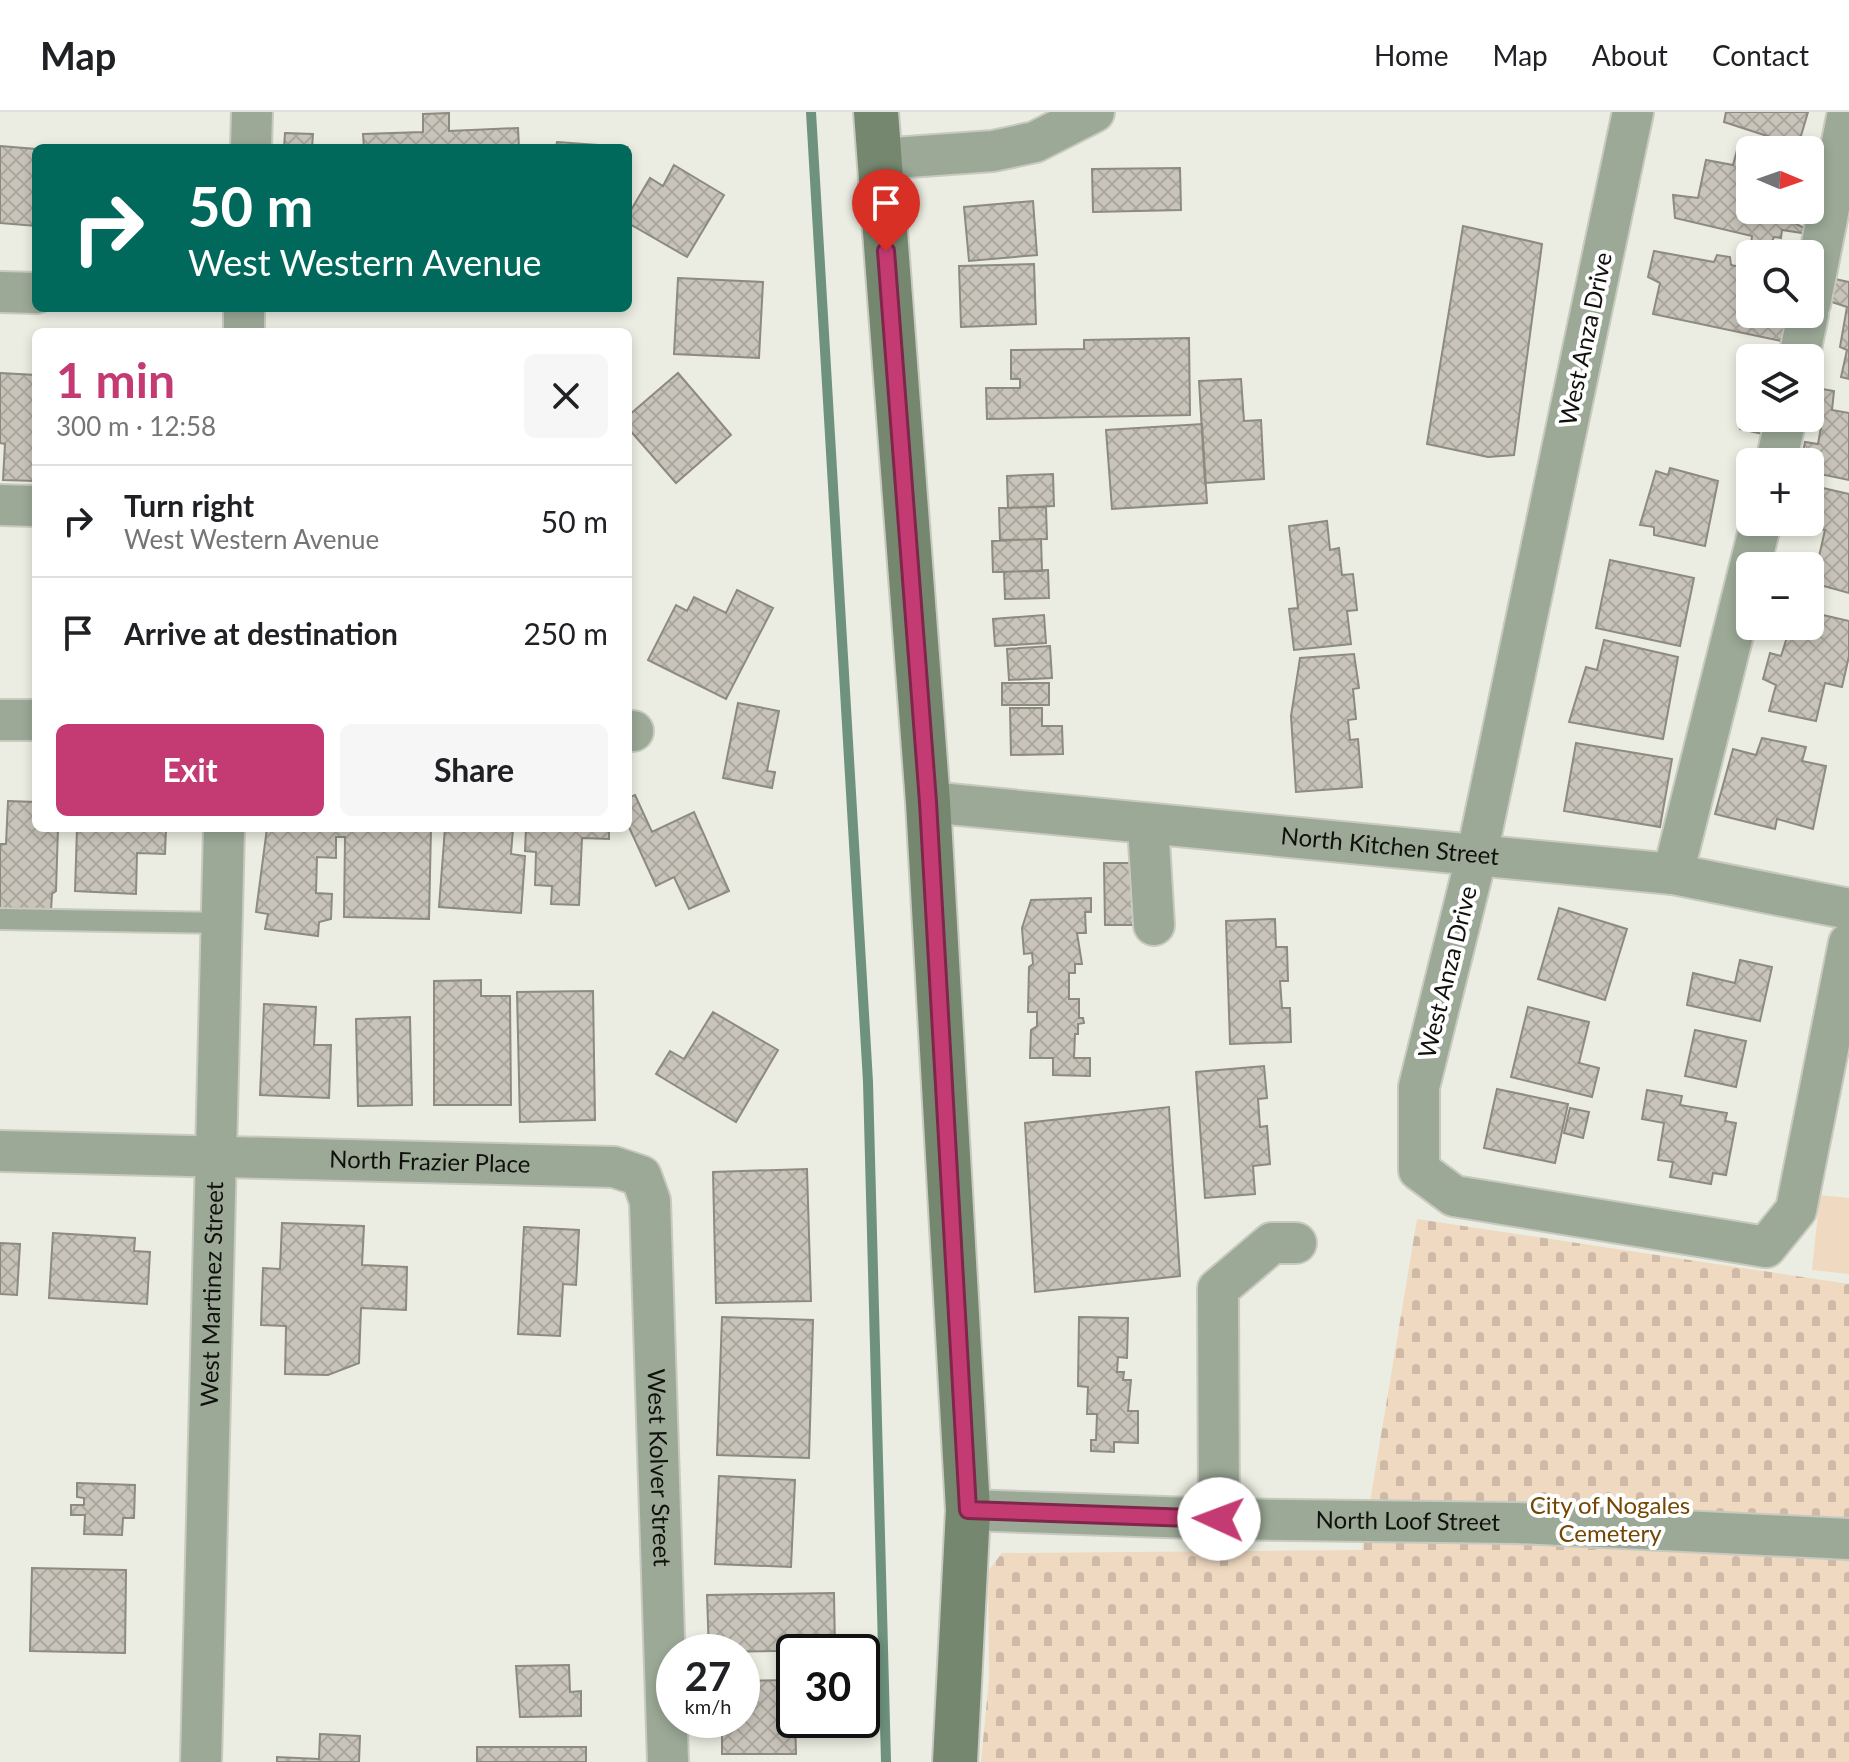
<!DOCTYPE html>
<html lang="en">
<head>
<meta charset="utf-8">
<style>
  :root { --surface:#fff; --page:#f6f6f6; --text:#202124; --muted:#757577; --line:#e0e0e0; --accent:#c43b73 }
  body { margin:0; font-family:Lato,sans-serif; background:var(--page); color:var(--text); height:100vh; display:flex; flex-direction:column; font-size:30px; white-space:nowrap }
  * { box-sizing:border-box; margin:0 }
  p { font-size:26px; color:var(--muted) }
  .icon { flex:none; width:44px; height:44px; fill:none; stroke:currentColor; stroke-width:2; stroke-linecap:round; stroke-linejoin:round }
  .map { position:relative; flex:1; overflow:hidden }
  .side { position:absolute; left:32px; top:216px; width:600px; height:504px; display:flex; flex-direction:column; background:var(--surface); border-radius:12px; box-shadow:0 4px 12px #0003 }
  .side>* { flex:none }
  .banner { position:absolute; left:32px; top:32px; width:600px; height:168px; border-radius:12px; box-shadow:0 4px 12px #0003; background:#00695c; color:#fff; overflow:hidden }
  .needle { width:52px; rotate:92deg }
  .controls { position:absolute; left:1736px; top:24px; display:grid; gap:16px }
  .controls a { display:grid; place-items:center; width:88px; height:88px; border-radius:12px; background:var(--surface); box-shadow:0 4px 12px #0003; font-size:40px }
  .speed { position:absolute; left:656px; top:1522px; display:flex; gap:16px; font-size:40px; font-weight:700; text-align:center }
  .speed>* { display:grid; place-content:center; width:104px; height:104px; border-radius:50%; background:var(--surface); box-shadow:0 4px 12px #0003; line-height:1 }
  .speed small { font-size:20px; font-weight:400 }
  .speed .limit { border:4px solid #111; border-radius:12px; background:#fff; color:#111 }
  .pin { position:absolute; display:grid; place-items:center; width:68px; height:68px; color:#fff; margin:-82px -34px; border-radius:50% 50% 50% 0; rotate:-45deg; box-shadow:0 0 8px #0007 }
  .pin .icon { rotate:45deg }
  .me { position:absolute; width:88px; margin:-44px; rotate:272deg; stroke-linejoin:round; filter:drop-shadow(0 0 6px #0008) }
  .turn { display:flex; align-items:center; gap:28px; height:168px; padding:0 24px; font-size:36px }
  .turn .icon { width:104px; height:104px; stroke-width:2.5 }
  .turn b { display:block; font-size:56px; line-height:68px }
  .round { display:grid; place-items:center; flex:none; width:84px; height:84px; border-radius:12px; background:var(--page) }
  .summary { display:flex; align-items:center; justify-content:space-between; height:136px; padding:0 24px }
  h1 { font-size:48px; font-weight:700; line-height:60px; color:var(--accent) }
  .primary-button { display:flex; gap:16px; margin-top:auto; padding:16px 24px }
  .primary-button a { flex:1; height:92px; border-radius:12px; background:var(--accent); color:#fff; font-size:32px; font-weight:700; line-height:92px; text-align:center }
  .primary-button a+a { background:var(--page); color:var(--text) }
  ul { padding:0; list-style:none }
  li { display:flex; align-items:center; gap:24px; height:112px; padding:0 24px; border-top:2px solid var(--line) }
  li div { flex:1 }
  li b { display:block; font-size:30px }
  li em { font-style:normal }
  header { display:flex; align-items:center; gap:48px; box-sizing:border-box; height:112px; padding:0 40px; background:var(--surface); border-bottom:2px solid var(--line) }
  header strong { font-size:38px }
  nav { display:flex; gap:44px; margin-inline-start:auto; font-size:28px }
  .map>svg:first-child { display:block }
  .cemetery { fill:url(#cemetery-stones) }
  .park { fill:#f0d9c1 }
  .lines { fill:none; stroke-linecap:round; stroke-linejoin:round }
  .stream { stroke:#6e927e; stroke-width:10 }
  .building { fill:url(#building-cross-hatch); stroke:#8d8a80; stroke-width:2 }
  .lane-casing { stroke:#c8cac0; stroke-width:24 }
  .street-casing { stroke:#c8cac0; stroke-width:44 }
  .secondary-casing { stroke:#c8cac0; stroke-width:48 }
  .lane { stroke:#9ca997; stroke-width:20 }
  .street { stroke:#9ca997; stroke-width:40 }
  .secondary { stroke:#75886f; stroke-width:44 }
  .route-casing { stroke:#7f264b; stroke-width:20 }
  .route { stroke:#c43b73; stroke-width:14 }
  .labels { text-anchor:middle; stroke-width:8; stroke-linejoin:round; paint-order:stroke }
  .street-label { font-size:24px; fill:#10100d; stroke:#fff }
  .park-label { font-size:24px; fill:#734703; stroke:#fff }
</style>
</head>
<body>
<header>
<strong>Map</strong>
<nav><a>Home</a><a>Map</a><a>About</a><a>Contact</a></nav>
</header>
<div class="map">
<svg width="1849" height="1650" viewBox="0 0 1849 1650">
  <defs>
    <pattern id="cemetery-stones" width="16" height="16" patternUnits="userSpaceOnUse" patternTransform="scale(2)"><rect width="16" height="16" fill="#f0d9c1"/><path d="M2 7V4a2 2 0 0 1 4 0v3zM10 15v-3a2 2 0 0 1 4 0v3z" fill="#cdb9a5"/></pattern>
    <pattern id="building-cross-hatch" width="8" height="8" patternUnits="userSpaceOnUse" patternTransform="scale(2)"><rect width="8" height="8" fill="#c8c4ba"/><path d="M0 0l8 8M0 8l8-8" fill="none" stroke="#aba79f"/></pattern>
  </defs>
  <rect width="100%" height="100%" fill="#ebede2"/>
  <!-- cemetery -->
  <path class="cemetery" d="M1417 1107 1849 1172V1650H981L989 1567 988 1459 1002 1441 1362 1438Z"/>
  <!-- park -->
  <path class="park" d="M1820 1083 1849 1086V1162L1812 1158Z"/>
  <g class="lines">
    <!-- stream -->
    <path class="stream" d="M811 0 868 970 886 1650"/>
  </g>
  <!-- building -->
  <path class="building" d="M1726 0H1808L1798 34 1724 10Z
    M449 1V19L518 16 519 36H364L363 22 423 20V2Z
    M285 21 313 22 312 36H284Z
    M557 30 627 35 626 36H556Z
    M1739 31 1768 38H1750V98H1788L1794 111 1806 117 1808 122 1782 118 1781 126 1774 125 1769 135 1751 132 1752 124 1675 106 1673 83 1698 86 1706 48 1733 53Z
    M0 34 36 37V114L0 111Z
    M674 53 724 83 687 145 628 111V103L650 66 663 74Z
    M1180 56 1181 98 1093 100 1092 57Z
    M1033 89 1037 143 969 149 964 95Z
    M1463 114 1542 132 1514 343 1488 345 1427 332Z
    M1654 139 1714 150 1717 143 1730 145 1731 153 1750 157V202H1787L1781 229 1653 202 1660 171 1648 165Z
    M1034 152 1036 212 961 215 959 154Z
    M678 166 763 170 759 246 674 242Z
    M1835 167 1849 170V267L1841 265 1847 238 1840 235 1847 195 1829 189Z
    M1189 226 1190 303 987 307 986 276H1020V267H1011V238L1084 237V228Z
    M0 261 36 263 35 369 3 368 5 332 0 331Z
    M678 261 731 323 676 371 628 316V304Z
    M1241 267 1244 309 1261 308 1264 367 1205 371 1199 269Z
    M1811 275 1834 279 1832 298 1849 301V368L1810 360V350H1801L1805 330 1818 332 1821 315 1804 311 1805 306H1810Z
    M1742 289 1750 290V306H1767L1763 322 1740 317Z
    M1202 312 1207 391 1112 397 1106 318Z
    M1670 356 1718 369 1705 434 1654 423V415L1640 413 1656 359 1668 363Z
    M1053 362 1054 394 1008 396 1007 364Z
    M1810 373 1849 382V481L1813 471 1825 418 1790 410H1810Z
    M1046 395 1047 427 1000 428 999 396Z
    M1327 409 1330 438 1339 436 1342 463 1353 462 1357 498 1347 499 1351 532 1294 538 1289 497 1298 496 1289 414Z
    M1041 427 1042 459 993 460 992 429Z
    M1610 448 1694 466 1680 534 1596 516Z
    M1048 458 1049 486 1005 487 1004 460Z
    M737 478 773 496 726 587 648 548 676 493 687 499 694 485 726 501Z
    M1810 500 1849 509V544L1842 575 1825 571 1816 609 1769 599 1776 573 1763 567 1770 541 1781 544 1789 519 1800 521 1802 514H1810Z
    M1044 503 1046 531 995 534 993 507Z
    M1604 528 1678 545 1663 627 1569 610 1586 555 1597 558Z
    M1050 534 1052 566 1009 568 1007 537Z
    M1354 542 1359 576 1353 577 1356 607 1348 608 1350 628 1358 627 1362 675 1296 680 1291 604 1300 546Z
    M1002 571H1049V593H1002Z
    M738 591 779 599 767 659 775 660 772 676 723 666Z
    M1010 596H1042V614H1062L1063 642 1011 643Z
    M1762 626 1806 635 1802 649 1826 654 1813 717 1777 707 1775 717 1715 702 1733 637 1756 643Z
    M1576 631 1672 647 1660 715 1564 699Z
    M635 683 652 720 694 700 729 779 689 797 674 765 656 774 628 713V686Z
    M8 689 36 690V716H58L56 779 52 782 51 798 0 796V732H6Z
    M77 716H166L165 742 137 741 136 782 75 779Z
    M267 716H431L429 807 344 805 345 725H336V746L317 745 316 781 332 782 331 807 319 810 318 824 265 817 268 802 256 800Z
    M445 716H513L511 742 525 744 521 801 439 795Z
    M526 716H609V727L582 726 579 793 551 792 552 774 535 773 536 740 525 739Z
    M1104 751H1140V813H1105Z
    M1091 786V800H1085L1086 821H1077L1082 852H1075V861H1069V887H1079V906H1083L1084 911 1078 912V922H1075L1074 946H1090V964L1053 963V946H1030L1031 918 1037 914V900H1028L1029 855 1033 852 1032 841 1024 842 1022 816 1031 788Z
    M1559 796 1627 817 1605 888 1538 867Z
    M1275 807 1276 835H1287L1288 869H1280L1282 896H1290L1291 930 1230 932 1226 809Z
    M1740 848 1772 855 1760 909 1687 893 1693 861 1735 871Z
    M481 868V884H510L511 993H434V869Z
    M593 879 595 1008 520 1010 517 880Z
    M264 892 316 895 314 933H331L329 986 260 983Z
    M1528 895 1589 910 1579 951 1599 956 1592 985 1511 965Z
    M713 900 778 938 736 1010 656 962 670 939 684 947Z
    M410 905 412 993 358 994 356 907Z
    M1695 918 1746 929 1736 975 1685 964Z
    M1264 954 1267 986 1258 987 1260 1015 1267 1014 1270 1052 1253 1054 1255 1082 1205 1086 1196 960Z
    M1497 977 1568 992 1555 1051 1484 1036Z
    M1647 978 1682 984 1680 993 1727 1001 1725 1009 1736 1011 1726 1063 1713 1061 1711 1072 1670 1065 1673 1050 1658 1048 1664 1011 1642 1007Z
    M1169 995 1180 1164 1035 1180 1025 1011Z
    M1570 996 1589 1000 1583 1026 1564 1021Z
    M807 1057 811 1189 716 1191 713 1060Z
    M282 1111 364 1114 362 1153 407 1155 406 1198 361 1196 359 1251 328 1263 285 1262 286 1214 261 1213 263 1156 280 1157Z
    M524 1115 579 1118 576 1173 563 1172 560 1224 518 1222Z
    M53 1121 135 1126 134 1139 150 1140 147 1192 49 1186Z
    M0 1131 20 1132 17 1183 0 1182Z
    M722 1205 813 1208 809 1346 717 1343Z
    M1079 1205 1128 1206 1127 1246 1118 1245 1117 1260H1124L1123 1268H1131L1128 1299H1138V1331L1114 1330V1340L1091 1339V1328H1096L1097 1302H1087L1088 1275 1078 1274Z
    M719 1364 795 1368 791 1455 715 1452Z
    M77 1371 135 1373 134 1406H123L122 1423 84 1422 85 1403H71V1393H84V1386L77 1385Z
    M32 1456 126 1458 125 1541 30 1539Z
    M834 1481 835 1538 709 1540 707 1483Z
    M569 1553 570 1580 581 1579V1604L520 1605 516 1554Z
    M794 1568 796 1642H722V1608H742V1569Z
    M320 1622 360 1624 359 1650H277V1645L319 1647Z
    M477 1635H586V1650H477Z"/>
  <g class="lines">
    <defs>
      <path id="lane" d="M0 807 222 811"/>
      <g id="street">
        <path d="M1633 0 1477 742 1419 975V1058L1454 1084 1766 1135 1796 1098 1849 831"/>
        <path d="M251 36 252 0"/>
        <path d="M879 47 993 39 1035 30 1094 0"/>
        <path d="M0 180 36 181"/>
        <path d="M1810 192 1848 0"/>
        <path d="M244 220V196"/>
        <path d="M1799 246 1808 202"/>
        <path d="M1776 350 1786 306"/>
        <path d="M0 393 36 394"/>
        <path d="M0 608H36"/>
        <path d="M628 619H633"/>
        <path id="s1" d="M928 690 1673 762 1849 797"/>
        <path d="M1148 713 1154 813"/>
        <path d="M1673 762 1761 410"/>
        <path id="s2" d="M0 1039 614 1055 641 1064 650 1089 668 1650"/>
        <path id="s3" d="M968 1398 1219 1407 1517 1411 1849 1427"/>
        <path d="M1219 1407 1218 1177 1272 1131H1296"/>
        <path id="s4" d="M201 1650 224 716"/>
      </g>
      <path id="secondary" d="M876 0 928 690 968 1398 955 1650"/>
    </defs>
    <!-- lane casing -->
    <use href="#lane" class="lane-casing"/>
    <!-- street casing -->
    <use href="#street" class="street-casing"/>
    <!-- secondary casing -->
    <use href="#secondary" class="secondary-casing"/>
    <!-- lane -->
    <use href="#lane" class="lane"/>
    <!-- street -->
    <use href="#street" class="street"/>
    <!-- secondary -->
    <use href="#secondary" class="secondary"/>
  </g>
  <g class="lines">
    <defs>
      <path id="route" d="M886 139 928 690 968 1398 1219 1407"/>
    </defs>
    <!-- route casing -->
    <use href="#route" class="route-casing"/>
    <!-- route -->
    <use href="#route" class="route"/>
  </g>
  <g class="labels">
    <!-- street labels -->
    <g class="street-label">
      <text transform="translate(1586 227) rotate(-78)" y="8">West Anza Drive</text>
      <text dy="8" stroke="none"><textPath href="#s1" startOffset="464">North Kitchen Street</textPath></text>
      <text transform="translate(1448 860) rotate(-76)" y="8">West Anza Drive</text>
      <text dy="8" stroke="none"><textPath href="#s2" startOffset="430">North Frazier Place</textPath></text>
      <text dy="8" stroke="none"><textPath href="#s4" startOffset="468">West Martinez Street</textPath></text>
      <text dy="8" stroke="none"><textPath href="#s2" startOffset="936">West Kolver Street</textPath></text>
      <text dy="8" stroke="none"><textPath href="#s3" startOffset="440">North Loof Street</textPath></text>
    </g>
    <!-- park labels -->
    <g class="park-label">
      <text x="1610" y="1402">City of Nogales<tspan x="1610" dy="28">Cemetery</tspan></text>
    </g>
  </g>
</svg>
<div class="controls">
<a><svg class="needle" viewBox="-14 -14 28 28"><path d="M0-13l5 13h-10z" fill="#e53935"/><path d="M0 13l5-13h-10z" fill="#757577"/></svg></a>
<a><svg class="icon" aria-label="search" viewBox="0 0 24 24"><circle cx="10" cy="10" r="6"/><path d="M15 15l6 6"/></svg></a>
<a><svg class="icon" aria-label="layers" viewBox="0 0 24 24"><path d="M12 4l9 5-9 5-9-5zM3 14l9 5 9-5"/></svg></a>
<a>+</a>
<a>−</a>
</div>
<div class="speed"><div>27<small>km/h</small></div><div class="limit">30</div></div>
<div class="pin" style="left:886px;top:139px;background:#d93025"><svg class="icon" aria-label="arrive" viewBox="0 0 24 24"><path d="M6 21V4h12l-3 4 3 4H6"/></svg></div>
<svg class="me" style="left:1219px;top:1407px" viewBox="-20 -20 40 40"><circle r="19" fill="#fff"/><path d="M0-13L10 11 0 6-10 11z" fill="#c43b73"/></svg>
<div class="banner">
<div class="turn"><svg class="icon" aria-label="right" viewBox="0 0 24 24"><path d="M7 20v-9h11M14 6l5 5-5 5"/></svg><div><b>50 m</b>West Western Avenue</div></div>
</div>
<section class="side">
<div class="summary"><div><h1>1 min</h1><p>300 m · 12:58</p></div><a class="round"><svg class="icon" aria-label="close" viewBox="0 0 24 24"><path d="M6 6l12 12M18 6L6 18"/></svg></a></div>
<ul>
<li><svg class="icon" aria-label="right" viewBox="0 0 24 24"><path d="M7 20v-9h11M14 6l5 5-5 5"/></svg><div><b>Turn right</b><p>West Western Avenue</p></div><em>50 m</em></li>
<li><svg class="icon" aria-label="arrive" viewBox="0 0 24 24"><path d="M6 21V4h12l-3 4 3 4H6"/></svg><div><b>Arrive at destination</b></div><em>250 m</em></li>
</ul>
<div class="primary-button"><a>Exit</a><a>Share</a></div>
</section>
</div>
</body>
</html>
